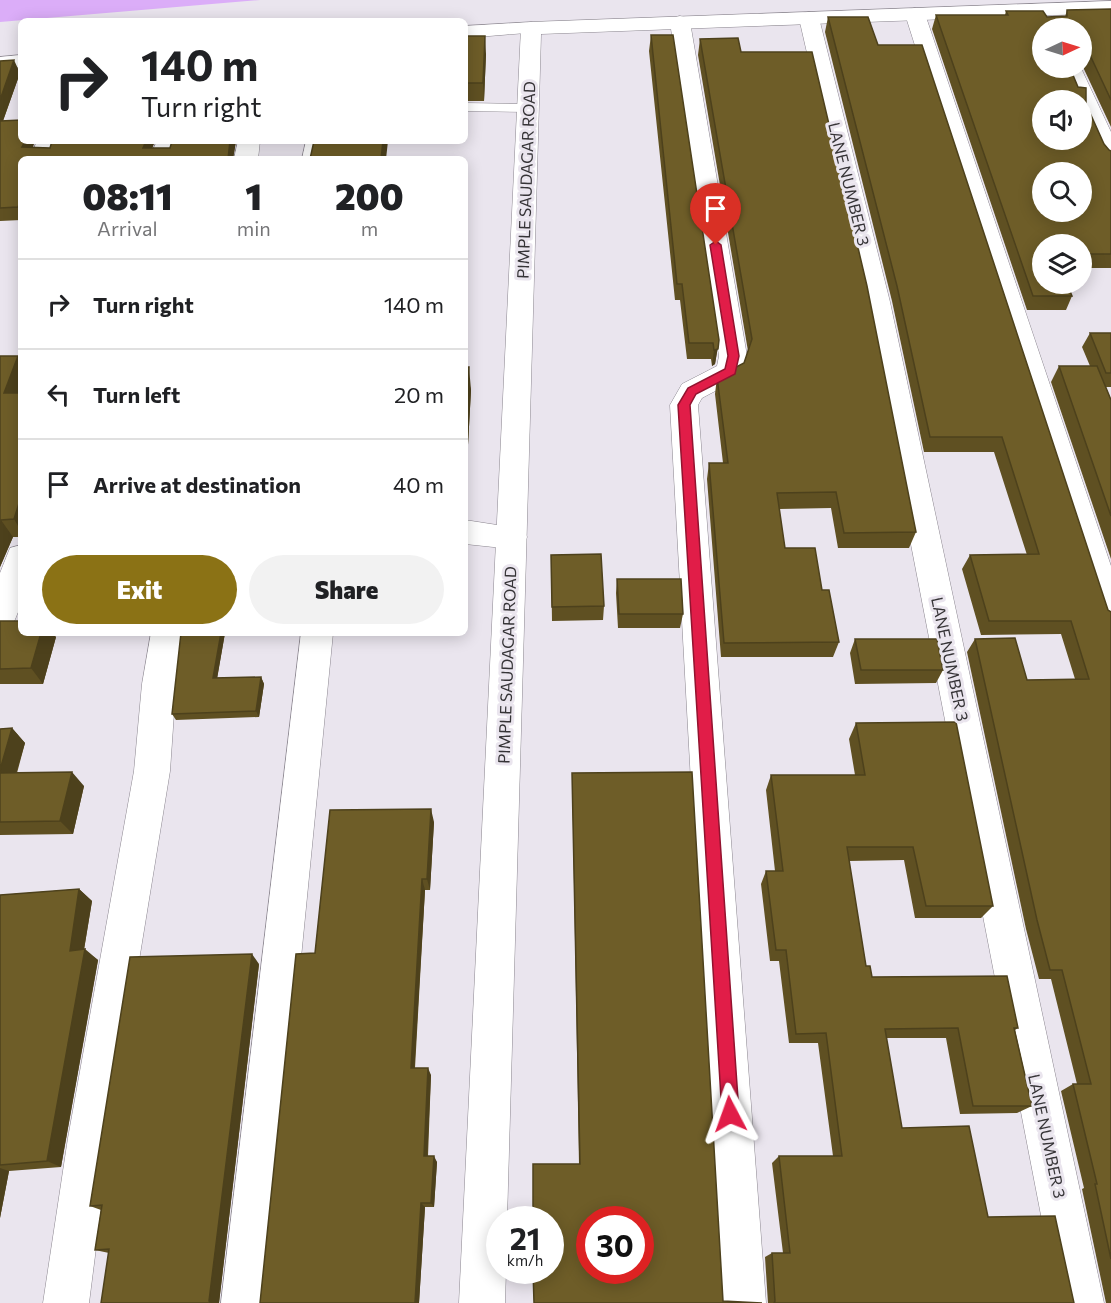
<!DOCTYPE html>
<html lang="en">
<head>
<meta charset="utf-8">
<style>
  :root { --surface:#fff; --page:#f2f2f2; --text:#202124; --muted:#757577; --line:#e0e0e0; --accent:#8b7215 }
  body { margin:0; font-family:Commissioner,sans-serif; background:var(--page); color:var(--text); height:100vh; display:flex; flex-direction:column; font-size:22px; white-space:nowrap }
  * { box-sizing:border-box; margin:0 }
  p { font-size:20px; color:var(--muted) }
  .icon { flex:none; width:33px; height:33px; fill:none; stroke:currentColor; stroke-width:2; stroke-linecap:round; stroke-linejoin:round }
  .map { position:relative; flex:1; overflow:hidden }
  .details { position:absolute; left:18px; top:156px; width:450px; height:480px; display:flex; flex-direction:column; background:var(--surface); border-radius:9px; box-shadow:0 3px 15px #0003 }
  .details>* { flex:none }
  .top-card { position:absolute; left:18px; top:18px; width:450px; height:126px; border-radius:9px; box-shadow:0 3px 15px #0003; background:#fff; color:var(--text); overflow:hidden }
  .needle { width:39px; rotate:86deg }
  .controls { position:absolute; left:1032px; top:18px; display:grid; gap:12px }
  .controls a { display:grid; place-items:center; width:60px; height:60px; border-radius:50%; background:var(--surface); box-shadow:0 3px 15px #0003; font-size:30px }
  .speed { position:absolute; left:486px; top:1206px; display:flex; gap:12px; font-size:30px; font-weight:700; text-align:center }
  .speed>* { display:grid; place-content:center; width:78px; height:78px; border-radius:50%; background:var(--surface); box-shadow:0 3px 15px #0003; line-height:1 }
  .speed small { font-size:15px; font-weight:400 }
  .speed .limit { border:9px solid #d22; background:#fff; color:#111 }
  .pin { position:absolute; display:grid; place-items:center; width:51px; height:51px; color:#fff; margin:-62px -26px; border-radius:50% 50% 50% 0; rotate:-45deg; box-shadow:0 0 6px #0007 }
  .pin .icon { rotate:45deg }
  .me { position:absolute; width:66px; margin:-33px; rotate:356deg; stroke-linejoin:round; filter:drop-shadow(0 0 4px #0008) }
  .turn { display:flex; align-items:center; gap:21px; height:126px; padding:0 24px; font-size:27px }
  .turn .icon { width:78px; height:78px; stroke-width:2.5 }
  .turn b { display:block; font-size:42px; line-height:51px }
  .eta { display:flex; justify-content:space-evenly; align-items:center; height:102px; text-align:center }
  .eta b { font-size:36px; font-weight:800; line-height:42px }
  .action { display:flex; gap:12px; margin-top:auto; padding:12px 24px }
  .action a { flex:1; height:69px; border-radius:36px; background:var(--accent); color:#fff; font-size:24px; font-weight:800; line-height:69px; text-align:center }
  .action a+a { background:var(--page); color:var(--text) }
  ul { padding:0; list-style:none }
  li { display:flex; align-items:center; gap:18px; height:90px; padding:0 24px; border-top:2px solid var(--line) }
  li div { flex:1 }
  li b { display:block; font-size:22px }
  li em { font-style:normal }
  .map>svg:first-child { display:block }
  .green { fill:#dbadf8 }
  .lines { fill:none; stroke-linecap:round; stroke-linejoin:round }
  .service-casing { stroke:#8b868f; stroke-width:1 }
  .minor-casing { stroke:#8b868f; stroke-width:1 }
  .tertiary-casing { stroke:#8b868f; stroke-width:1 }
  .service { fill:#fff; fill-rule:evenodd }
  .minor { fill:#fff; fill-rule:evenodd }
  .tertiary { fill:#fff; fill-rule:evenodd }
  .wall { fill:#5f5022 }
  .shaded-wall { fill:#4d411c }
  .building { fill:#6e5d28; stroke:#4d411c; stroke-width:1.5; fill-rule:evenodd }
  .route { fill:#e11d48; stroke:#92132f; stroke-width:1.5 }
  .labels { text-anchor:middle; stroke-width:6; stroke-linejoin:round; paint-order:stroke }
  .street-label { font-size:16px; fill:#363437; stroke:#eae5ee }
</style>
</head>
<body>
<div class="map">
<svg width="1111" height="1303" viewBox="0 0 1111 1303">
  <rect width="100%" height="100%" fill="#eae5ee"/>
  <!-- green -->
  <path class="green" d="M0 0H260L0 22Z"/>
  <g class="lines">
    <defs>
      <path id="service" d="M465 103 529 104 536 108 529 112 465 111Z
        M306 141H320L316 159H302Z"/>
      <path id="minor" d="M915 8 922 10 925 14 1111 566V627L1100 623 1095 614 905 14 908 10Z
        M809 12 816 14 819 18 890 302 1104 1303H1058L864 302 799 18 802 14Z
        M680 16 687 18 690 22 747 356 740 378 702 398 698 405 766 1303H720L670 405 682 384 717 366 719 356 670 22 673 18Z
        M531 22 538 24 541 28 538 32 465 38V26Z
        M21 55V67L0 69V57Z
        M1060 68H1081L1111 132V164L1103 162 1099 157 1082 117V100H1074Z
        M37 141H59L54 159H30Z
        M157 141H179L173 159H149Z
        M238 141H260L258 159H234Z
        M465 520 523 529 527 537 523 545 512 549 465 544Z
        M21 545V605L11 629 0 633V573L10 548Z
        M151 633H183L176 684 170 771 110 1138 89 1303H43L68 1138 134 771 142 684Z
        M301 633H333L267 1303H221Z"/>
      <path id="tertiary" d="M1111 1V13L541 34 507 1220H500V1270H506L505 1303H459L521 28 524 24 531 22Z"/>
    </defs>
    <!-- service casing -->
    <use href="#service" class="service-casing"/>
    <!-- minor casing -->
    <use href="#minor" class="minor-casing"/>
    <!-- tertiary casing -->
    <use href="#tertiary" class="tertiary-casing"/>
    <!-- service -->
    <use href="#service" class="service"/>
    <!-- minor -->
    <use href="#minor" class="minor"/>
    <!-- tertiary -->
    <use href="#tertiary" class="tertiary"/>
  </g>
  <!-- wall -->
  <path class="wall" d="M1111 9V127L1083 67H1082V28H1042L1078 87 1104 144 1109 150 1111 151V268H1082V244H1042L1072 296 1066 310H1027L932 29 936 15H1005L1006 11 1047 17H1065L1067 10Z
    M828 17 878 45 1108 610 1111 612V1303H1106L1082 1189 1084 1188 1061 1091 1073 1084H1077L1051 979H1039L1026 929 967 652 975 639 1027 680 1075 679 1061 634 981 635 962 569 970 555H1027L994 452H924L892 301 825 32Z
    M651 35 719 340 715 364 712 366 711 359H687L680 300H675L649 51Z
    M465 36 486 54 484 101H465Z
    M700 39 741 52 916 532 909 548H838L831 508 779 509 785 548 822 590 839 642 833 657H721L707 479 709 463H723L715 394 717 377 744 363 748 351 698 55Z
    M0 61 20 73 3 121 33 147 50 148 155 141 152 148H170L236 141 233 159H21V220L0 221Z
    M1090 333H1111V387H1106L1111 400V559L1051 382 1059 366H1090L1082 347Z
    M0 356 21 361V537H13L0 567Z
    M465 367 471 390 467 463H465Z
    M551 555 604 606 603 620 552 621Z
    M617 579 683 614 680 628H618L616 593Z
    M0 621 56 637 43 684H0Z
    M225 633 217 678 261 677 264 684 259 717 176 720 172 714Z
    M855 639 943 670 936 683 855 684 850 653Z
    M856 723 993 906 981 918H915L904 860 849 861 866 966 872 977 1018 1028 1015 1030 1032 1106 1017 1113 960 1114 946 1038H886L902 1128 988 1217 1074 1303H768L765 1257 772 1253H783L772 1163 779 1156H833L818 1043H789L779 961H770L761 884 766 871H775L766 790 771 775H855L849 739Z
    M12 728 25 743 17 773 84 786 73 834 0 835V729Z
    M572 773 723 1301 534 1303 579 1164Z
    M434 822 430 890H425L415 1068 431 1075 428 1156 437 1162 434 1207H425L419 1303 315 953Z
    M79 889 92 901 84 950 98 960 61 1167 9 1171 0 1218V895Z
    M259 964 219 1303H101L109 1253 95 1250 101 1210 90 1206Z"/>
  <!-- shaded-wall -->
  <path class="shaded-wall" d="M485 36 486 54 484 101 483 83Z
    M14 60 20 73 0 129V100Z
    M25 141H35L29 159 22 147Z
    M146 141H155L148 159 143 148Z
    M230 141H236L233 159H228Z
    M383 141H388L386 159H381Z
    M21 199V213L18 207Z
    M719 340 715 364 712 366 714 350Z
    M18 356 21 361V394L4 393Z
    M469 367 471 390 467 463 465 440Z
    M21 497V531L14 519Z
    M1 520 13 537 0 567V523Z
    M41 633H53L56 637 43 684 31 668Z
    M221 633H225L216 685 213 678Z
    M261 677 264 684 259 717 256 711Z
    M12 728 25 743 12 787 0 774V770Z
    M72 772 84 786 73 834 60 821Z
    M431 809 434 822 430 890 427 879Z
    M422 879 425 890 414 1075 411 1068Z
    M79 889 92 901 82 961 70 951Z
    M85 949 98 960 61 1167 47 1161Z
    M252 954 259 964 219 1303H211L209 1301Z
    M428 1068 431 1075 427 1162 424 1156Z
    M434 1156 437 1162 434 1207 431 1203Z
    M0 1168 9 1171 0 1218Z
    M421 1203 425 1207 419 1303H415Z"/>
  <!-- building -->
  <path class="building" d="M1111 9V100L1089 53H1082V28H1042V68H1070L1078 87 1086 88V104L1104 144 1109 150 1111 151V254H1082V244H1042V284H1067L1072 296H1033L936 15H1008L1006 11H1043L1047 17 1067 16V10ZM1042 100H1082V140H1042ZM1042 172H1082V212H1042Z
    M828 17H868L878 45H922L1108 610 1111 612V1259L1095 1184H1097L1073 1084H1091L1062 970H1050L1037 920 975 639 1015 638 1027 680 1089 679 1071 621H989L970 555 1039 554 1035 541 1002 437H930L897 286Z
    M651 35H673L719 340 718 349 714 350 713 343H689L682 284H677Z
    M465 36H485L483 83H465Z
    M738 38 741 52H812L867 286 916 532 844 533 836 492 777 493 785 548H815L822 590H829L839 642 724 643 709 463H728L717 377 744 363 752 339 700 39Z
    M14 60 0 100V61Z
    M21 120V141H25L22 147 50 148 52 141H146L143 148H170L172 141H230L228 159H21V199L18 207 0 208V121Z
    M314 141H383L381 159H310Z
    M1090 333H1111V373H1106Z
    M0 356H18L4 393H21V497L14 519 1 520 0 523Z
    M1059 366H1097L1111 400V516Z
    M465 367H469L465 440Z
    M601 554 604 606 552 607 551 555Z
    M617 579H681L683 614H619Z
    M0 621H21V633H41L31 668 0 669Z
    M181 633H221L213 678 261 677 256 711 172 714Z
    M855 639H937L943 670H861Z
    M956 722 993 906H926L913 847H847L866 966H870L872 977 1007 976 1018 1028H1014L1032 1106H973L958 1028 885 1029 902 1128 969 1126 988 1217 1055 1216 1074 1303H774L775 1301 772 1253H790L779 1156H842L826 1033 796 1034 786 950H776L766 871H783L771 775H865L856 723Z
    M12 728 0 770V729Z
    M72 772 60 821 0 822V773Z
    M692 772 723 1301 762 1303H534L533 1270H550V1220H533V1164H580L572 773ZM590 1220H640V1270H590Z
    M431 809 427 879H422L411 1068H428L424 1156H434L431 1203H421L415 1303H260L296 954 315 953 330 810Z
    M79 889 70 951 85 949 47 1161 0 1165V895Z
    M252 954 209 1301 211 1303H101L109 1249 95 1250 102 1205 90 1206 130 957Z"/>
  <!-- route -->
  <path class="route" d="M716 241 721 245 739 356 735 374 696 394 690 405 739 1114 737 1120 730 1123 724 1120 722 1114 678 405 688 388 725 369 728 356 710 245Z"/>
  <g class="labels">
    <!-- street labels -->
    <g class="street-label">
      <text transform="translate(526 180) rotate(-88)" y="6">PIMPLE SAUDAGAR ROAD</text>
      <text transform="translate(849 184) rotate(76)" y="6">LANE NUMBER 3</text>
      <text transform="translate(950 659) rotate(78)" y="6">LANE NUMBER 3</text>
      <text transform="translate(507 665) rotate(-88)" y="6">PIMPLE SAUDAGAR ROAD</text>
      <text transform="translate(1047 1136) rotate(78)" y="6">LANE NUMBER 3</text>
    </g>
  </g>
</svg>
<div class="controls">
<a><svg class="needle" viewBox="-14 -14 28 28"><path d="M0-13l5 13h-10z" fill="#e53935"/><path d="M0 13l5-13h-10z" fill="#757577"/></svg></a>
<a><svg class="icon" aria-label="sound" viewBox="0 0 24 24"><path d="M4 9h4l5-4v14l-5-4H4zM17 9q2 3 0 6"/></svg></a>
<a><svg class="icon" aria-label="search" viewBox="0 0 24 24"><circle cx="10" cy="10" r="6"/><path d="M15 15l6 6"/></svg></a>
<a><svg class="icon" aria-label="layers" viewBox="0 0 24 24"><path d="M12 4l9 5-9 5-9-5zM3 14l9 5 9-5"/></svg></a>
</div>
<div class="speed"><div>21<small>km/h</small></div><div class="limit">30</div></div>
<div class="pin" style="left:716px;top:245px;background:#d93025"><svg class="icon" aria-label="arrive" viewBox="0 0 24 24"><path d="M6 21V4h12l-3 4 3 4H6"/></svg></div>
<svg class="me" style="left:730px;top:1114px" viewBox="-20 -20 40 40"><path d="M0-17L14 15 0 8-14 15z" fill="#e11d48" stroke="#fff" stroke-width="4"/></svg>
<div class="top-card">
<div class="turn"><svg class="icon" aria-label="right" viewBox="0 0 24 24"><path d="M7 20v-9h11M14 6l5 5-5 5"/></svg><div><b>140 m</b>Turn right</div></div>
</div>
<section class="details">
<div class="eta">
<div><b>08:11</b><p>Arrival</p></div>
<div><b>1</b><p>min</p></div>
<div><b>200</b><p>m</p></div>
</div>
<ul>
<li><svg class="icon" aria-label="right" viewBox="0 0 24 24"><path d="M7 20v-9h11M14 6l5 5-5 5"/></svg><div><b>Turn right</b></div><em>140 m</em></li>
<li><svg class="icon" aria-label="left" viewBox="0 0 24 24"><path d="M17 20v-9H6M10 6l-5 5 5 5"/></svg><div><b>Turn left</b></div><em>20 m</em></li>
<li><svg class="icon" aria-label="arrive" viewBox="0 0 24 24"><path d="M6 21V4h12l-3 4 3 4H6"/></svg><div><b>Arrive at destination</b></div><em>40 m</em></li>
</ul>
<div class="action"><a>Exit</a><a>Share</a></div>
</section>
</div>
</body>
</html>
